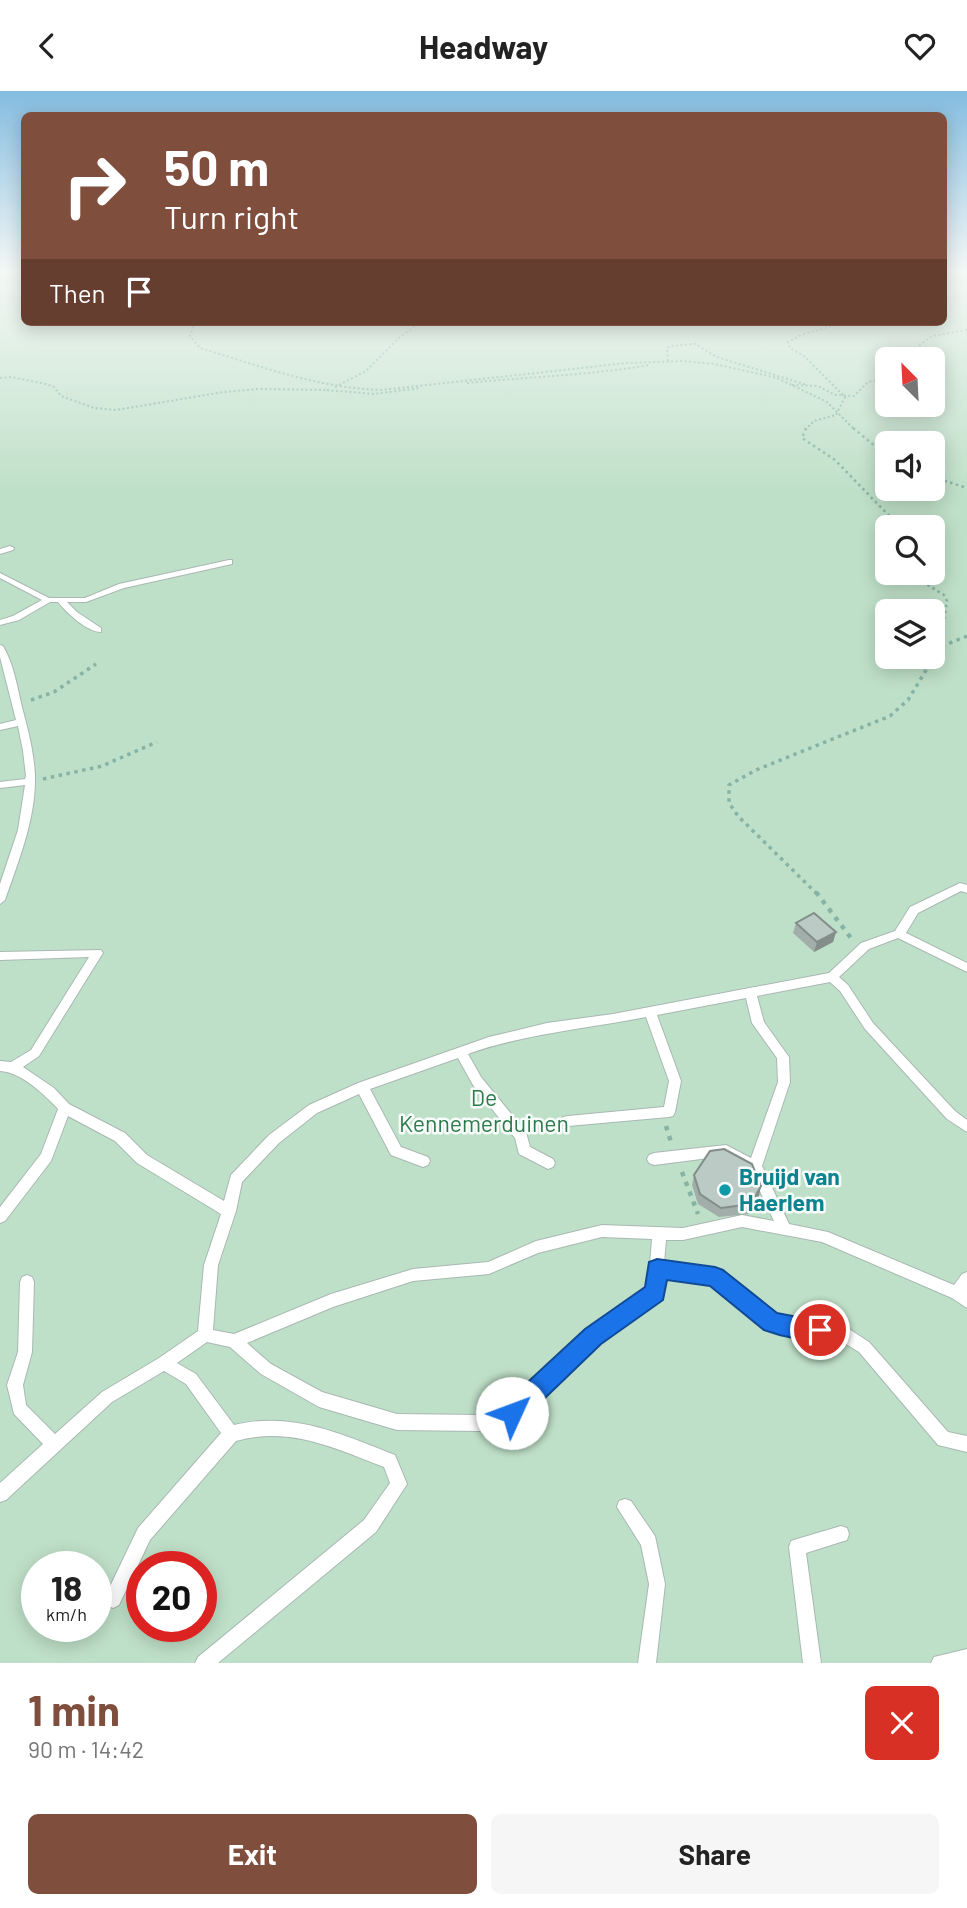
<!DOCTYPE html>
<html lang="en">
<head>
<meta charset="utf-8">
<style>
  :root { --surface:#fff; --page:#f6f6f6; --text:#222; --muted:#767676; --accent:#804e3d }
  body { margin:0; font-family:Barlow,sans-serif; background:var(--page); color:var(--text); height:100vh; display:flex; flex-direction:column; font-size:26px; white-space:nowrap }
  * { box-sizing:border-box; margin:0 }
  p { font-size:23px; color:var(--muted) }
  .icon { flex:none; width:38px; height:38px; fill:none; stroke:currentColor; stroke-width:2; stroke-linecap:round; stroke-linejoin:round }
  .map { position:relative; height:1572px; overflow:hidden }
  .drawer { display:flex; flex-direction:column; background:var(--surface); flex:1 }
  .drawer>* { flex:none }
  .banner { position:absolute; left:21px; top:21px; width:926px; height:214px; border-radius:10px; box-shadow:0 4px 18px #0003; background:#804e3d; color:#fff; overflow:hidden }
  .needle { width:46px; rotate:336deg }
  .tools { position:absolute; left:875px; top:256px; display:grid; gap:14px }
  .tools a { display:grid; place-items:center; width:70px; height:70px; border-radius:10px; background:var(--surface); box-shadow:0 4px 18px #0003; font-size:35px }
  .speed { position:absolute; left:21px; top:1460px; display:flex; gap:14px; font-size:35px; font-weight:700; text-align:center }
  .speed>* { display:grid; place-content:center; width:91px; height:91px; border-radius:50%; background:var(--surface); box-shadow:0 4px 18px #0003; line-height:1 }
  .speed small { font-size:18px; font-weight:400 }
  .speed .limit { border:10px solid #d22; background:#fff; color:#111 }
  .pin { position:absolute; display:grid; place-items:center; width:60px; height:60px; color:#fff; margin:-30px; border:4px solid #fff; border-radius:50%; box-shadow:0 2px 7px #0007 }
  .me { position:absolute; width:77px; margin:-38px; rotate:47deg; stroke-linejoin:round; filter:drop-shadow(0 0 5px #0008) }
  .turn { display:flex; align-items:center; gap:24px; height:147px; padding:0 28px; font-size:32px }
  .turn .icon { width:91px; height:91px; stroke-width:2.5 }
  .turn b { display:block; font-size:49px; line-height:60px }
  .then { display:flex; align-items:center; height:66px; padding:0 28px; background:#0003; gap:14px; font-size:26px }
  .round { display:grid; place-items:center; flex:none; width:74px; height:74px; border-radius:10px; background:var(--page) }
  .summary { display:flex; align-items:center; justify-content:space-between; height:119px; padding:0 28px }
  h1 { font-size:42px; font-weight:700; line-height:52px; color:var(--accent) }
  .cta { display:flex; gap:14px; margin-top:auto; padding:14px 28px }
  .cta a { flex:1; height:80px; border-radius:10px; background:var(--accent); color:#fff; font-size:28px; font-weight:700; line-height:80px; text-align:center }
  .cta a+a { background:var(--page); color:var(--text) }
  header { display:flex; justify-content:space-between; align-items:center; height:91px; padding:0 28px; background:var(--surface); font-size:32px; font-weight:700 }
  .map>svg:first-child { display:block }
  .green { fill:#bfe0c8; fill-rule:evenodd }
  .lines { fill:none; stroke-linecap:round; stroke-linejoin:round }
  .lane-casing { stroke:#a8b8b2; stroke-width:2 }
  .path-far3 { stroke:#86b3a5; stroke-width:2; stroke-dasharray:2 2.5; stroke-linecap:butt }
  .path-far2 { stroke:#86b3a5; stroke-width:2.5; stroke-dasharray:2.5 3.5; stroke-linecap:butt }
  .path-far1 { stroke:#86b3a5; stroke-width:3.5; stroke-dasharray:3.5 4.5; stroke-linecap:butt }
  .path { stroke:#86b3a5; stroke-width:4.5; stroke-dasharray:4.5 6; stroke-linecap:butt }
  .lane { fill:#fff; fill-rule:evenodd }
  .wall { fill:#a1aea9 }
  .shaded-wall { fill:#838d89 }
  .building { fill:#bbcac4; stroke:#838d89; stroke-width:2 }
  .route { fill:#1a73e8; stroke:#114b97; stroke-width:2 }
  .culture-dot { fill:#0f9aa8; stroke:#f7fbf9; stroke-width:2.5 }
  .labels { text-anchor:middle; stroke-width:5; stroke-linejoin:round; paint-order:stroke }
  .near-park-label { font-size:23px; fill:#2d7a4b; stroke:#f7fbf9 }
  .near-culture-label { font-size:23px; font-weight:bold; fill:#0d838f; stroke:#f7fbf9; text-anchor:start }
</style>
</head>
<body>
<header><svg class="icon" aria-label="back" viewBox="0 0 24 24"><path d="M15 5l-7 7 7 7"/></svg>Headway<svg class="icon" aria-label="heart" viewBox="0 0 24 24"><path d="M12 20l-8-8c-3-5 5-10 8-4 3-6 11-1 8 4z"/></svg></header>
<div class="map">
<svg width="967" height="1572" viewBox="0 0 967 1572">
  <rect width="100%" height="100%" fill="#e6efeb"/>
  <!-- green -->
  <path class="green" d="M0 181H24V231H943V181H967V1572H0ZM887 268H933V313H887ZM887 352H933V397H887ZM887 436H933V481H887ZM887 520H933V565H887ZM37 1475H96V1535H37ZM142 1475H201V1535H142Z"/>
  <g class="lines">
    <defs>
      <path id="lane" d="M10 455 14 457 13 459 0 463V458Z
        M229 469H232V473L124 497 86 511H67L77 521 101 537V541C87 541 67 522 58 511H50L19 529 0 534V529L13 525 42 509 0 487V482L49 507H85L119 493Z
        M0 554 3 555C14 574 17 595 22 616 28 639 34 661 35 685 36 727 19 769 5 809L0 813V793L18 739 25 694 0 697V691L25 688 26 685 23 660 18 635 0 639V633L16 629 0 566Z
        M960 792 967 794V802L961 800 918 822 906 842 967 872V881L898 847 869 858 839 886 848 894 873 932 955 1020 967 1029V1041L947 1028 865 938 840 900 830 891 757 905 764 931 789 966 790 991 762 1075 789 1133 828 1141 954 1194 962 1183 967 1181V1217L952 1207 822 1151 742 1136 683 1149H666L664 1172 720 1181 774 1225 849 1238 869 1251 948 1341 967 1345V1361L938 1354 859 1261 841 1250 771 1238 766 1236 712 1192 663 1184 662 1202 660 1207 598 1251 517 1327 481 1340 397 1339 319 1316 261 1283 230 1256 207 1251 177 1272 196 1283 234 1334C292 1320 342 1343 395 1364L407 1393 376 1441 218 1572H195L198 1566 364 1429 390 1392 384 1376C334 1357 290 1335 236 1350L150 1449 119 1514 113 1517 107 1514 104 1508 138 1437 221 1342 186 1293 164 1280 112 1311 6 1409 0 1411V1392L43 1353 14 1323 7 1294 18 1261 20 1191 22 1186 27 1184 32 1186 34 1191 32 1261 23 1294 26 1314 55 1343 102 1301 159 1267 198 1240 204 1174 221 1123 137 1072 115 1050 68 1025 51 1070 5 1130 0 1132V1116L41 1063 58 1018C44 1003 21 981 0 980V970L11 971 31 959 89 866 0 869V861L101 859 103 862 101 865 39 965 23 976 54 997 69 1013 125 1042 147 1064 224 1110 231 1084 269 1044 309 1014 358 992 489 946 547 932 613 923 829 882 861 852 895 840 910 816ZM746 907 752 932 777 967 778 991 751 1067 726 1054 654 1062 649 1064 647 1068 649 1072 654 1074 725 1065 750 1079 774 1130 742 1124 683 1137 602 1134 536 1150 488 1171 413 1178 331 1203 234 1243 213 1239 218 1174 236 1120 242 1091 279 1052 317 1022 359 1003 391 1064 423 1076 428 1074 430 1070 428 1066 401 1056 370 998 458 967 473 994 515 1047 519 1063 548 1078 553 1076 555 1072 553 1068 530 1056 526 1041 481 986 468 963C527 942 586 938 646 926L669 990 664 1016 568 1025 563 1026 562 1030 563 1034 568 1035 669 1026 673 1025 675 1021 681 990 657 924ZM602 1146 652 1148 648 1199 588 1241 507 1316 481 1324 397 1323 322 1301 271 1273 247 1252 333 1216 413 1190 489 1183 538 1162Z
        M625 1408 631 1410 655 1445 665 1493 656 1572H638L649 1493 641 1454 617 1416 619 1410Z
        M841 1435 847 1437 849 1443 847 1449 806 1462 821 1572H803L789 1456 791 1450 797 1448Z
        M967 1558V1572H931L934 1566Z"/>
    </defs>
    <!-- lane casing -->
    <use href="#lane" class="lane-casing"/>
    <!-- path-far3 -->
    <path class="path-far3" d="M195 231 190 245 200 257C260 275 318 297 381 299L627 272 682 270 715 273 777 287 827 311 855 339
      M901 268 932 245 967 239
      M668 270 667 257 670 255 695 253 717 266 807 294
      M0 287 11 286 46 293 54 296 61 305 94 317 116 319 224 301 259 298 328 299
      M467 292C528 286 590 284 650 274
      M792 294 818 295 835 304 854 305 868 291 878 289 883 279 887 278
      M335 296 366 280 400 246 421 231
      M327 299 374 303 421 297
      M805 339 814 330 836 324 845 306 804 265 790 257 788 251 801 244 846 231"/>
    <!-- path-far2 -->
    <path class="path-far2" d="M806 337 802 347 835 369 900 436
      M853 337 887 365
      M933 386 967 397
      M907 481 944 504 947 510 942 541"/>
    <!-- path-far1 -->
    <path class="path-far1" d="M940 556 942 540
      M31 609 54 601 96 573
      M43 688 102 675 157 651
      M817 803 738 725 729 712V694L756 679 890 625 908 609 940 556 967 545"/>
    <!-- path -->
    <path class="path" d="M816 801 851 847
      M666 1035 671 1051
      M682 1081 698 1123"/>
    <!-- lane -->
    <use href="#lane" class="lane"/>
  </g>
  <!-- wall -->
  <path class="wall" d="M796 832 836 841 833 851 814 861 793 842Z
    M694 1084 759 1105 749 1123 719 1126 698 1113 692 1094Z"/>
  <!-- shaded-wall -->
  <path class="shaded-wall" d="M836 841 833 851 814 861 817 851Z
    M761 1095 759 1105 749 1123 751 1113Z"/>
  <!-- building -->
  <path class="building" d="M814 822 836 841 817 851 796 832Z
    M724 1058 752 1073 761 1095 751 1113 721 1117 700 1103 694 1084 710 1060Z"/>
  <!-- sky -->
  <linearGradient id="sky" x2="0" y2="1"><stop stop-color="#84bce0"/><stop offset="0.45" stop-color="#f4f8f6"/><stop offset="1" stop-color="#f4f8f6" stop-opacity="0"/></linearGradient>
  <rect width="967" height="401" fill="url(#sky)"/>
  <!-- route -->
  <path class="route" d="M657 1168 715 1176 723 1179 777 1222 828 1232 831 1239 828 1247C811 1253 780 1245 764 1239L710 1195 667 1189 663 1209 601 1253 521 1330 512 1333 504 1330 501 1322 504 1313 585 1238 645 1196 649 1171Z"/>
  <!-- markers -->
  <circle class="culture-dot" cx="725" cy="1099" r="7"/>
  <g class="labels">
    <!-- near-park labels -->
    <g class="near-park-label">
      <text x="484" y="1015">De<tspan x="484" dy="26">Kennemerduinen</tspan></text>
    </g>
    <!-- near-culture labels -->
    <g class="near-culture-label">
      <text x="739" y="1094">Bruijd van<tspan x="739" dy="26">Haerlem</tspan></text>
    </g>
  </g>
</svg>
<div class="tools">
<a><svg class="needle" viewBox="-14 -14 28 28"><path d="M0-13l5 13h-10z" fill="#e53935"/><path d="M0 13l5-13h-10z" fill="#767676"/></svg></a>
<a><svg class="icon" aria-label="sound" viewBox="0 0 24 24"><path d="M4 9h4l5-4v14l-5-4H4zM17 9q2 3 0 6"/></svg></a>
<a><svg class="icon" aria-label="search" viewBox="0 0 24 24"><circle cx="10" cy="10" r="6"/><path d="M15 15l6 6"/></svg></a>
<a><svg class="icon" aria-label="layers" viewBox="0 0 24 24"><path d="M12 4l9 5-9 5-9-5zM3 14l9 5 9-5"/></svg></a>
</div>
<div class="speed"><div>18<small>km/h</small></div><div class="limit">20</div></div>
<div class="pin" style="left:820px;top:1239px;background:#d93025"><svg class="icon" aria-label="arrive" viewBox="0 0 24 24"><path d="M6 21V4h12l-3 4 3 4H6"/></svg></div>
<svg class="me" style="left:512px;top:1322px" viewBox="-20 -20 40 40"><circle r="19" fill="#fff"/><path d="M0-13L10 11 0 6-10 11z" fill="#1a73e8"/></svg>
<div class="banner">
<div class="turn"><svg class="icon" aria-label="right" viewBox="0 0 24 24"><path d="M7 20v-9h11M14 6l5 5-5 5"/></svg><div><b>50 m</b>Turn right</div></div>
<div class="then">Then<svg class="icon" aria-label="arrive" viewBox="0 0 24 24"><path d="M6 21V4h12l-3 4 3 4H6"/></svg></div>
</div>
</div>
<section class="drawer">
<div class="summary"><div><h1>1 min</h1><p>90 m · 14:42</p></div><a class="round" style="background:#d93025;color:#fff"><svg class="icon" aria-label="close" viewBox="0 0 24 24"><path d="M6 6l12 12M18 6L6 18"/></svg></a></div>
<div class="cta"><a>Exit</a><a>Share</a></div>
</section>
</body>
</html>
